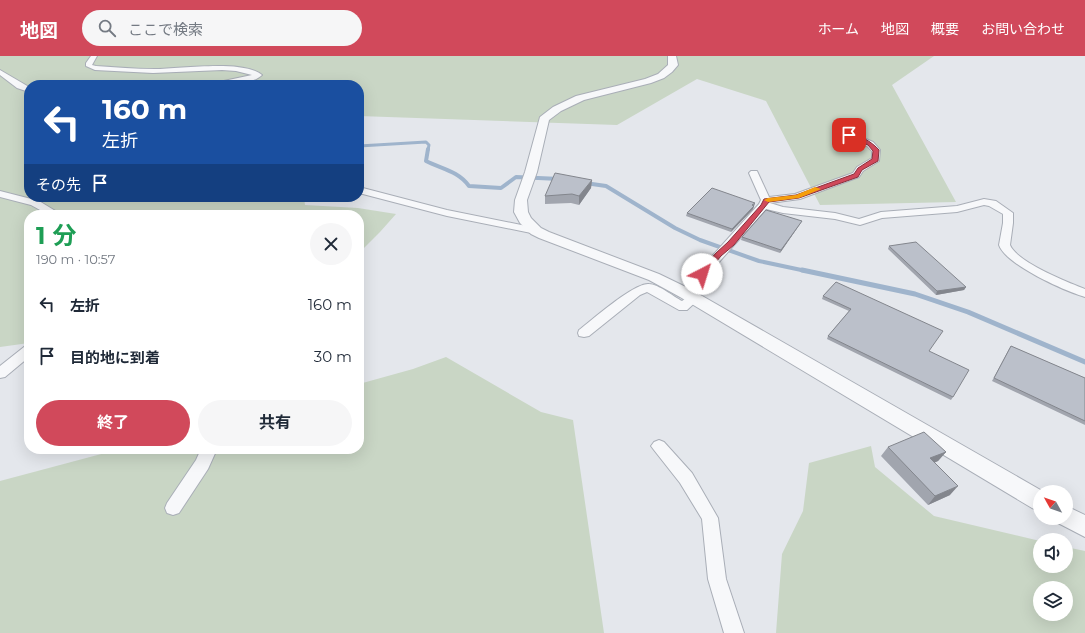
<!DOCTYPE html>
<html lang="ja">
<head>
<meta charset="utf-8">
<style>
  :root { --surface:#fff; --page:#f6f6f7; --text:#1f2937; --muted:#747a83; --accent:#d1495b }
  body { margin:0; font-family:Montserrat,"Noto Sans JP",sans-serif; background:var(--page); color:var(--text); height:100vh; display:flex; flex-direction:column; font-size:15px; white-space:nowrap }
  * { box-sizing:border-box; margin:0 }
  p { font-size:13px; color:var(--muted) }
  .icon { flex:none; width:22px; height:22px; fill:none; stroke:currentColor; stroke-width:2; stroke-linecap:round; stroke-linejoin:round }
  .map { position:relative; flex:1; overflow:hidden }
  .panel { position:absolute; left:24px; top:154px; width:340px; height:244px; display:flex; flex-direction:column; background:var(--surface); border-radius:16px; box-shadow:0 4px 16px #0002 }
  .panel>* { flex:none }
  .hud { position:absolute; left:24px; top:24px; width:340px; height:122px; border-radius:16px; box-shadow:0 4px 16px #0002; background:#1a4fa0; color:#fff; overflow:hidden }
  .needle { width:26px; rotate:310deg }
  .buttons { position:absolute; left:1033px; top:429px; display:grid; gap:8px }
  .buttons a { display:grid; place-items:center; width:40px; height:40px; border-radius:50%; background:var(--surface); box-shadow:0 4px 16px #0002; font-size:20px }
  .pin { position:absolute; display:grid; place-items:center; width:34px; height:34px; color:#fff; margin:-17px; border-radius:8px; box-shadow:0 2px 6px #0006 }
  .me { position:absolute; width:44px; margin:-22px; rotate:40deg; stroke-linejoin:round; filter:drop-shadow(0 0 3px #0008) }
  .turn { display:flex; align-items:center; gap:14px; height:84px; padding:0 12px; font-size:18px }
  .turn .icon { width:52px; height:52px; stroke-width:2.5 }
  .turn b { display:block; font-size:28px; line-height:34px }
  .then { display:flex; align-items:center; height:38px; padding:0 12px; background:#0003; gap:8px; font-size:15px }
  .round { display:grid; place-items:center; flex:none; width:42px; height:42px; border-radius:21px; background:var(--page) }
  .overview { display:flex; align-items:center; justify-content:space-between; height:68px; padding:0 12px }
  h1 { font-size:24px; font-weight:700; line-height:30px; color:#1e9e55 }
  .button { display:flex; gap:8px; margin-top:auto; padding:8px 12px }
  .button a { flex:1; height:46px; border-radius:24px; background:var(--accent); color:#fff; font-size:16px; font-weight:700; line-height:46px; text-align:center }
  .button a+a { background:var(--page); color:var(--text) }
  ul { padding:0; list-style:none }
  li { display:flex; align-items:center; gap:12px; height:52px; padding:0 12px }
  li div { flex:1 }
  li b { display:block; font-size:15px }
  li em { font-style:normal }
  header { display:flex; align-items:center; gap:24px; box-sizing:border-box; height:56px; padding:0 20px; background:var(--accent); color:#fff }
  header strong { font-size:19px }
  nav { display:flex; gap:22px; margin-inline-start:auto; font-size:14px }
  .search { width:280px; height:36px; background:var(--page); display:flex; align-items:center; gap:10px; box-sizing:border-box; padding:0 14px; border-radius:22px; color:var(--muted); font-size:15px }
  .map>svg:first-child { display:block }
  .green { fill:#c9d6c5; fill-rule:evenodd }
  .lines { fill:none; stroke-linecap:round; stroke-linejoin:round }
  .stream-far2 { stroke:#9fb4cc; stroke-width:3 }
  .stream-far1 { stroke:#9fb4cc; stroke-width:4 }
  .stream { stroke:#9fb4cc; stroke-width:5 }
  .minor-casing { stroke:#a9aeb7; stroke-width:2 }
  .tertiary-casing { stroke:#a9aeb7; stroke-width:2 }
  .minor { fill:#f7f8fa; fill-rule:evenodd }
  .tertiary { fill:#f7f8fa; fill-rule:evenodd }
  .wall { fill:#a1a5ae }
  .shaded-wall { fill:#83868d }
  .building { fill:#bbc0ca; stroke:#83868d }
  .route { fill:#d1495b; stroke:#882f3b }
  .slow { fill:#f59e0b }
</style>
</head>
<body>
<header>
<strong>地図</strong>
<div class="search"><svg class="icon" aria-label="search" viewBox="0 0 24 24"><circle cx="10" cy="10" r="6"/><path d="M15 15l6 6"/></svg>ここで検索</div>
<nav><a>ホーム</a><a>地図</a><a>概要</a><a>お問い合わせ</a></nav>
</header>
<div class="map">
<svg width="1085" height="577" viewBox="0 0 1085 577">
  <rect width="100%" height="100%" fill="#e4e7ec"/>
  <!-- green -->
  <path class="green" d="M0 0H934L892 29 956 146 820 149 766 45 697 23 617 69 359 60V29H29V141H304L305 149 358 152 396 158 380 176 359 197V159H29V287L0 291Z
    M446 301 541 356 573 364 604 577H0V425L120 393H359V328L413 313Z
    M871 390 875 411 934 460 1040 485V510H1066V491L1085 495V577H776L782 498 803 455 809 407ZM1040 532H1066V558H1040Z"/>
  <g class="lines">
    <!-- stream-far2 -->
    <path class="stream-far2" d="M359 90 426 86 429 89 428 94"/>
    <!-- stream-far1 -->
    <path class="stream-far1" d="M428 93 426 105C442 113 458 115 469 130L501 132 516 121 560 123
      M585 127 606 130 675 172 700 184 759 205 806 215"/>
    <!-- stream -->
    <path class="stream" d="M802 214 915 238 968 256 1085 306"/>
    <defs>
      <path id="minor" d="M91 0H97L92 9 96 10C115 11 135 13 155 13 179 13 243 3 262 19 250 30 225 29 210 29L219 26 252 19 236 15 222 14 153 17 95 14 86 10V7Z
        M0 14 29 31V36L17 32 0 19Z
        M838 71 873 86 880 94 879 105 863 115 859 121 800 143 770 147 783 151 835 157 859 163 881 156 957 150 984 143 996 145 1013 157V167L1010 189C1017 206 1067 226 1085 233V241C1065 235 1006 209 999 189L1003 167V158L989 150 984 149 957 156 882 162 860 169 835 163 783 157 766 153 689 240 694 238 698 239 700 242 687 254H679L647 236 640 239 589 280 584 281 579 280 578 277 579 274C592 264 635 226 649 228 658 228 674 241 682 245L689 240H681L679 237 759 148 761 144 749 117 751 115H757L769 141 795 138 853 117 857 111 872 102V95L867 90 835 76 834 74 835 72Z
        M359 131 447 154 536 172 541 175 536 178 447 160 359 137Z
        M0 135 39 145 62 159H49L31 149 0 141Z
        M29 289V301L5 321 0 322V310L24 291Z
        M659 384 664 386 692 417 718 462 726 523 744 577H724L708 523 702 463 680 427 654 394 651 390 654 386Z
        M201 393H217L208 413 179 457 173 459 167 457 165 452 167 447 196 404Z"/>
      <path id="tertiary" d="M668 0H676L678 9 672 16 664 22 651 27 584 44 561 55 549 64 537 116 527 144 528 156 531 162 541 172 549 176 659 218 690 233 1044 436H1040V455L1032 452 680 241 649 224 539 182 531 178 520 167 514 156 515 144 525 116 540 61 553 51 576 40 645 23 658 18 668 9Z
        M1066 450 1085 459V481L1058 467 1056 462H1066Z"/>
    </defs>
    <!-- minor casing -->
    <use href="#minor" class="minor-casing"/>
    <!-- tertiary casing -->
    <use href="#tertiary" class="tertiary-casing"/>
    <!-- minor -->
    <use href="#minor" class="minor"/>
    <!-- tertiary -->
    <use href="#tertiary" class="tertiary"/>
  </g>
  <!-- wall -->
  <path class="wall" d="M592 124 591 132 579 149 571 147 545 148V140Z
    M755 147 753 153 731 176 686 160 687 157Z
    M802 165 800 168 780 197 741 184 742 181Z
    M889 190 966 231 964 234 936 239 888 193Z
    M836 226 929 295 953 341 951 344 827 283 828 280 849 255 822 243 823 240Z
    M1011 290 1085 322V369L992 325 1009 293Z
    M888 391 946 396 938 405 934 407 950 439 928 449 881 400Z"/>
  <!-- shaded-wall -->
  <path class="shaded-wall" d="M592 124 591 132 579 149V140Z
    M755 147 753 153 731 176 732 173Z
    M802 165 800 168 780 197 781 194Z
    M966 231 964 234 936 239 937 235Z
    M946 396 938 405 923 411 930 402Z
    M958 430 950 439 928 449 935 440Z"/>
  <!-- building -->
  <path class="building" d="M555 117 592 124 579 140 572 138 545 140Z
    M712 132 755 147 752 149 754 150 732 173 687 157Z
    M766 154 802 165 781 194 742 181Z
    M916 186 966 231 937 235 889 190Z
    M836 226 943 275 929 295 969 314 953 341 828 280 851 253 823 240Z
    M1011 290 1085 322V365L994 322Z
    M924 376 946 396 930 402 958 430 935 440 888 391Z"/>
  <!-- route -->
  <path class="route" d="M847 78C858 77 872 86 879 94L878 105 862 114 858 121 799 142 769 146 734 189 721 200 705 219H699V216L716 197 728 186 761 149 764 143 796 139 854 118 858 112 872 103 873 95 868 89 847 80Z"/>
  <!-- slow -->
  <path class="slow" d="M815 131 821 133 799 142 768 146 764 144 768 142 796 139Z"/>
</svg>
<div class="buttons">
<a><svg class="needle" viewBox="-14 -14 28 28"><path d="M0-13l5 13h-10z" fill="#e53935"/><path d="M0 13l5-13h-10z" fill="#747a83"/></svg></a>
<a><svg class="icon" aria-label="sound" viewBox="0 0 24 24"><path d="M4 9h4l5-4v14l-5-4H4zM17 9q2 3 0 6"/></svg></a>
<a><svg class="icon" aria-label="layers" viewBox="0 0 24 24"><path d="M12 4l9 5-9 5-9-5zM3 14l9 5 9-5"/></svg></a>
</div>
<div class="pin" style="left:849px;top:79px;background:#d93025"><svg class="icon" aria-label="arrive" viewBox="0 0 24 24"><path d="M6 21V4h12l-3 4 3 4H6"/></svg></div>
<svg class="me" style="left:702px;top:218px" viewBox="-20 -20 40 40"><circle r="19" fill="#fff"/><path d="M0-13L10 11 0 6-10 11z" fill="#d1495b"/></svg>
<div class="hud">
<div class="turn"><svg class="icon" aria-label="left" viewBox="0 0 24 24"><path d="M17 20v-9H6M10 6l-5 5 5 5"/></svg><div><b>160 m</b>左折</div></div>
<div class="then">その先<svg class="icon" aria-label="arrive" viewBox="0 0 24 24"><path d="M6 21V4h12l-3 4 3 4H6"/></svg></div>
</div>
<section class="panel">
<div class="overview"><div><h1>1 分</h1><p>190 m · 10:57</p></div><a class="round"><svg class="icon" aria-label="close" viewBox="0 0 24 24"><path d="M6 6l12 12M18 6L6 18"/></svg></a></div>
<ul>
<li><svg class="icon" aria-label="left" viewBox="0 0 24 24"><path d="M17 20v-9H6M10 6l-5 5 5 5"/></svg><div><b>左折</b></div><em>160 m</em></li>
<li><svg class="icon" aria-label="arrive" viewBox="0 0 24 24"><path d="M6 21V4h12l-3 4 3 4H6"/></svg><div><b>目的地に到着</b></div><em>30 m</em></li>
</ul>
<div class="button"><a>終了</a><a>共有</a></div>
</section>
</div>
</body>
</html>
